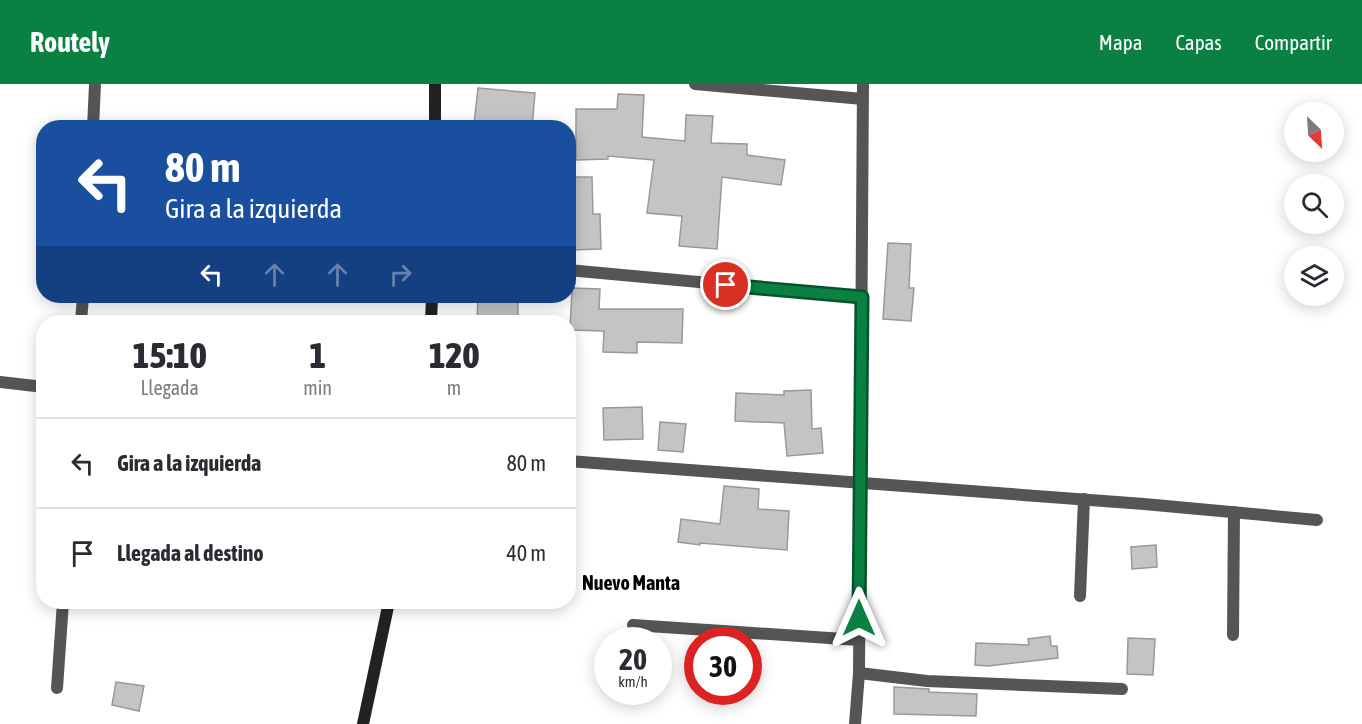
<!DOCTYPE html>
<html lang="es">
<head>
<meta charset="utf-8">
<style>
  :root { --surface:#fff; --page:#f2f2f3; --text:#2b2b33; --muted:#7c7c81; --line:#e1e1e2; --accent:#0b8043 }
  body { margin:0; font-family:"Asap Condensed",sans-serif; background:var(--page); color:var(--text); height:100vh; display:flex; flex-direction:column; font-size:22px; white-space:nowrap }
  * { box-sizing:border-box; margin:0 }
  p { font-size:20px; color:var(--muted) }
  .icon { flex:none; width:33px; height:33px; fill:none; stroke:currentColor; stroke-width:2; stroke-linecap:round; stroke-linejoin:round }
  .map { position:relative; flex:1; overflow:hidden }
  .panel { position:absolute; left:36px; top:231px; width:540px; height:294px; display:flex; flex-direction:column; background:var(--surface); border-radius:24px; box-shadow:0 3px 15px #0003 }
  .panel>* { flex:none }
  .top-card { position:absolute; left:36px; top:36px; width:540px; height:183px; border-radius:24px; box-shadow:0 3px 15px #0003; background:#1a4fa0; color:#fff; overflow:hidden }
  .needle { width:39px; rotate:155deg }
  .tools { position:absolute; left:1284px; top:18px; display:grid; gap:12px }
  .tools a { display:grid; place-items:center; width:60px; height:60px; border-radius:50%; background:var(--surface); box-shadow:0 3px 15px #0003; font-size:30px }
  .speed { position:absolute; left:594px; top:543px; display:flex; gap:12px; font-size:30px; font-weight:700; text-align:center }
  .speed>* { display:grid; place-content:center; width:78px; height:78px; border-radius:50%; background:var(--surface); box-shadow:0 3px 15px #0003; line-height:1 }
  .speed small { font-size:15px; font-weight:400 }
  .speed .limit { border:9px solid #d22; background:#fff; color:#111 }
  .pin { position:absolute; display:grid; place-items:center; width:51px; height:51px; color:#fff; margin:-26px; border:3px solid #fff; border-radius:50%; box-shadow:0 2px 6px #0007 }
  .me { position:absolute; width:66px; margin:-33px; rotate:0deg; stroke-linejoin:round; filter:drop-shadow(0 0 4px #0008) }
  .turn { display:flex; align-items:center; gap:21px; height:126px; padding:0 30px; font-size:27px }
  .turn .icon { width:78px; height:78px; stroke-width:2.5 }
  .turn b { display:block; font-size:42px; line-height:51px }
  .lanes { display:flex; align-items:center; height:57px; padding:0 30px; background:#0003; justify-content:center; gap:30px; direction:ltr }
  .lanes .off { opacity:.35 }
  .eta { display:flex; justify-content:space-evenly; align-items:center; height:102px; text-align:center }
  .eta b { font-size:36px; font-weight:800; line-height:42px }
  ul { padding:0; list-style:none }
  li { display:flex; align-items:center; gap:18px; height:90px; padding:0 30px; border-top:2px solid var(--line) }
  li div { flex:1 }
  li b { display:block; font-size:22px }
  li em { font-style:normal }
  header { display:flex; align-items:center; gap:36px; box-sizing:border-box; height:84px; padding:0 30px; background:var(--accent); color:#fff }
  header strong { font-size:28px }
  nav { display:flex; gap:33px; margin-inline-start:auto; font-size:21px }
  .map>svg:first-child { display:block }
  .building { fill:#c4c4c4; stroke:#999; stroke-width:1.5 }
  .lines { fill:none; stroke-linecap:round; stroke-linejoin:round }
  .lane { stroke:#555; stroke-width:12 }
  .street { stroke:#555; stroke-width:12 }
  .secondary { stroke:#222; stroke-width:12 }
  .route-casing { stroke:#07532c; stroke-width:15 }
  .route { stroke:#0b8043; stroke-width:10 }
  .labels { text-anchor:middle; stroke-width:5; stroke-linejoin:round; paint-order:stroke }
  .neighbourhood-label { font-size:20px; font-weight:bold; fill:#000; stroke:#fff }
</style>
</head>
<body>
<header>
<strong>Routely</strong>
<nav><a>Mapa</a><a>Capas</a><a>Compartir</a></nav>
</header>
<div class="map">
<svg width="1362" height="640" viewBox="0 0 1362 640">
  <rect width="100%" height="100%" fill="#fff"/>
  <!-- building -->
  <path class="building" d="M478 4 535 9 532 44H503L474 40Z
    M618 10 644 11 642 53 685 57 686 31 713 32 711 59 747 60V71L785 76 781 101 722 93 717 165 679 162 682 132 647 129 654 76 608 72V75L576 76V25H617Z
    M570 93H592L593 130H600L601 165 569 166V131H571Z
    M888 159 911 160 909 204H914L911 237 883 235Z
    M572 204 600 205 599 225H683L682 259 637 258V269L603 268 604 247 570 246Z
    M478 212H518V238H477Z
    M811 306 812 345 821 344 823 369 787 372 784 339 735 337 736 309 784 311V307Z
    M642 323 643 355 604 356 603 324Z
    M660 338 686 340 683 368 658 366Z
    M724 402 759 405 758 425 789 427 787 466 700 459V461L678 458 681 435 720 440Z
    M1156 461 1157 483 1132 485 1131 463Z
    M1050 552 1051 562H1057L1058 574 988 582 975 581 976 559 1029 561 1028 555Z
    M1128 554 1155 555 1153 591 1127 590Z
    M116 598 144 602 139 627 112 621Z
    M894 603 929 605V608L977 610 976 632 894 630Z"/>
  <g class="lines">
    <!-- lane -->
    <path class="lane" d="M1080 512 1084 415
      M1233 551 1234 428"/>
    <!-- street -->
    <path class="street" d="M695 0 863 15
      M93 44 95 0
      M568 186 862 213
      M81 238 83 212
      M0 298 44 303
      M568 377 1144 420 1317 436
      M633 541 859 556
      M859 589 927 597 1122 605
      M57 604 63 518
      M855 640 859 589 863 0"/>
    <!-- secondary -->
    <path class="secondary" d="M435 44V0
      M431 238 432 212
      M363 640 389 518"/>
  </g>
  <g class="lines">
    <defs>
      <path id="route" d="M726 201 862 213 859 534"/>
    </defs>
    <!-- route casing -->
    <use href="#route" class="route-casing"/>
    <!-- route -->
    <use href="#route" class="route"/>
  </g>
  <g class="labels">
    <!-- neighbourhood labels -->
    <g class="neighbourhood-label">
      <text x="631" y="506">Nuevo Manta</text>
    </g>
  </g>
</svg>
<div class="tools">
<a><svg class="needle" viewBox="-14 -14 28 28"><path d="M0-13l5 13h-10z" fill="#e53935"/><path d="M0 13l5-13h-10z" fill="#7c7c81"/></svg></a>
<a><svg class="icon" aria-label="search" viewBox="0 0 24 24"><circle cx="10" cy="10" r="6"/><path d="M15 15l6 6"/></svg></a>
<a><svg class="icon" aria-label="layers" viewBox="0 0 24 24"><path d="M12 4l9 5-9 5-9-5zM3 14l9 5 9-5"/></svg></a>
</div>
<div class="speed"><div>20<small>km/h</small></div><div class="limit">30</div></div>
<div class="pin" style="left:726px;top:201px;background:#d93025"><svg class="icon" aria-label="arrive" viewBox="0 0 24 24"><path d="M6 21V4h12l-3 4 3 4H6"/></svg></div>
<svg class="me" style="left:859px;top:534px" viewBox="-20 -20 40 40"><path d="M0-17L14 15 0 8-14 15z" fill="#0b8043" stroke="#fff" stroke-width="4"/></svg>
<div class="top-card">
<div class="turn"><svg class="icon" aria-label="left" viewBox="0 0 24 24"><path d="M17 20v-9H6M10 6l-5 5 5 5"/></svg><div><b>80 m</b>Gira a la izquierda</div></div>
<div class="lanes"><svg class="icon" aria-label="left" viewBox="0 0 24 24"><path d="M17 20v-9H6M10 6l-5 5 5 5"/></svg><svg class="icon off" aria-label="ahead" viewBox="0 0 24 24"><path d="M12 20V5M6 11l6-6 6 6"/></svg><svg class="icon off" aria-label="ahead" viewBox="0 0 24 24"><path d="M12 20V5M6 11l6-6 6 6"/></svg><svg class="icon off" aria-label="right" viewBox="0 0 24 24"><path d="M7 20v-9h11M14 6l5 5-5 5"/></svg></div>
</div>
<section class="panel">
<div class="eta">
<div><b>15:10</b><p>Llegada</p></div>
<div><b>1</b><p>min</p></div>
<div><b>120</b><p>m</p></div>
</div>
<ul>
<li><svg class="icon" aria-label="left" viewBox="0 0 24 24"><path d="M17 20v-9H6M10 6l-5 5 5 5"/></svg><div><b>Gira a la izquierda</b></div><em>80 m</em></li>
<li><svg class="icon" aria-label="arrive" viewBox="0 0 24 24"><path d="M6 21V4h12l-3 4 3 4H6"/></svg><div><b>Llegada al destino</b></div><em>40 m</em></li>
</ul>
</section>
</div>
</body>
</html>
